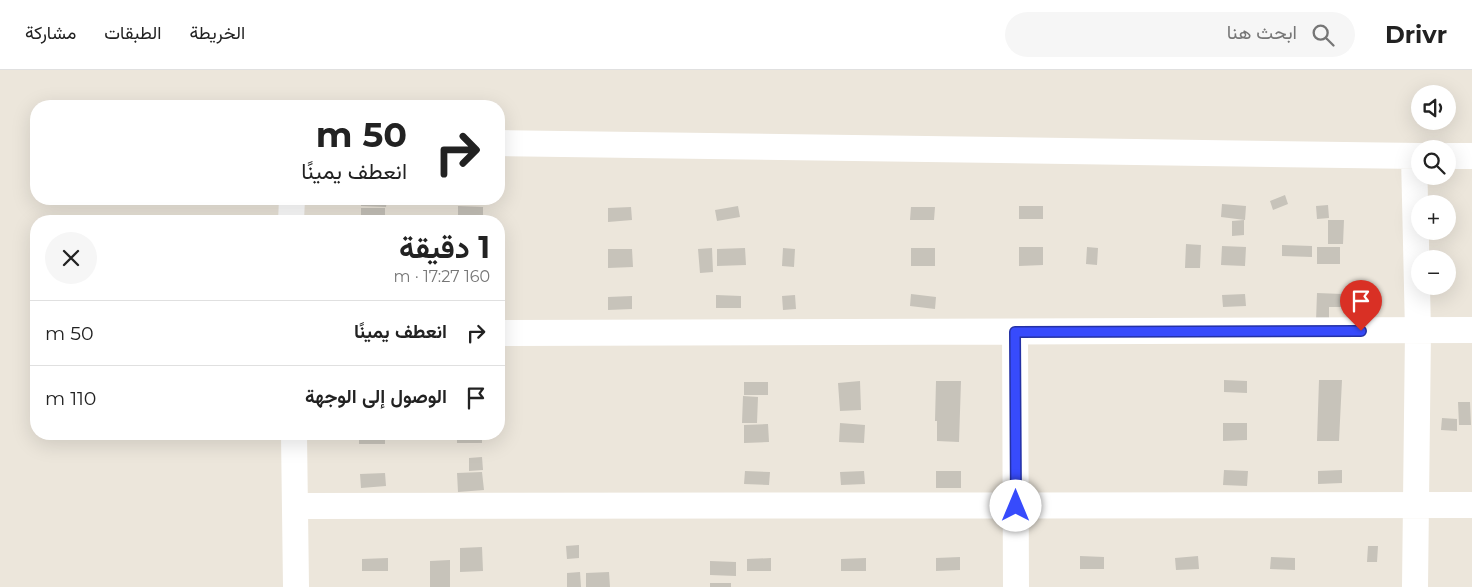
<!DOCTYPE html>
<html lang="ar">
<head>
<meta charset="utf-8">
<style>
  :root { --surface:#fff; --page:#f6f6f6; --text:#222; --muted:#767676; --line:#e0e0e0 }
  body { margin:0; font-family:Montserrat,Vazirmatn,sans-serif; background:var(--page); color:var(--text); direction:rtl; height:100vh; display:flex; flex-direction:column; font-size:19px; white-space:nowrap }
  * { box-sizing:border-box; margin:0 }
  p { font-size:16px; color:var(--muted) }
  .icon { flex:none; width:28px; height:28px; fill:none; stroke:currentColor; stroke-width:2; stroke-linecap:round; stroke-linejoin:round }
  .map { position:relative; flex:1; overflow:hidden; direction:ltr }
  .sheet { position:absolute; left:30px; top:145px; width:475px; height:225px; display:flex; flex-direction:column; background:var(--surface); border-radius:20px; box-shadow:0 5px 20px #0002; direction:rtl }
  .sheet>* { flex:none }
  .guide { position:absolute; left:30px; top:30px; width:475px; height:105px; border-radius:20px; box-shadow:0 5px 20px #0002; direction:rtl; background:#fff; color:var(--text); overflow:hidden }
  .buttons { position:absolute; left:1411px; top:15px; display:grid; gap:10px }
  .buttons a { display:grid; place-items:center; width:45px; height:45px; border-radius:50%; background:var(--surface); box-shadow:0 5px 20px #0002; font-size:25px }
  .pin { position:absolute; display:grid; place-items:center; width:42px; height:42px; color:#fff; margin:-51px -21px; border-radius:50% 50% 50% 0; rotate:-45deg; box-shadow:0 0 5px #0007 }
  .pin .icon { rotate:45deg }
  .me { position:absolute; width:55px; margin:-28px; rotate:0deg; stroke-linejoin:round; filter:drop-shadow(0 0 4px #0008) }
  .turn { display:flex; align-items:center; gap:18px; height:105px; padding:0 15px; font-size:22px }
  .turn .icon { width:65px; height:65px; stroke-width:2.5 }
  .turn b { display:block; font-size:35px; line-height:42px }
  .round { display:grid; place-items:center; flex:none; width:52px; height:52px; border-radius:26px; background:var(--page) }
  .overview { display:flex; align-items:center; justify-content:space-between; height:85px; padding:0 15px }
  h1 { font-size:30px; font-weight:700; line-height:38px }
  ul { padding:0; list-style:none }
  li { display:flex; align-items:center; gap:15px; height:65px; padding:0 15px; border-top:1px solid var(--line) }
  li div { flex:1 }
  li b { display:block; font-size:19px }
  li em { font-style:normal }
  header { display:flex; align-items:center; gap:30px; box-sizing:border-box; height:70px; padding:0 25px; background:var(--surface); border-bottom:1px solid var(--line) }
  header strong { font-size:24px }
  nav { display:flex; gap:28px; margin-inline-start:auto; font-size:18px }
  .search { width:350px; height:45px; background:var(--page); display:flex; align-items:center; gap:12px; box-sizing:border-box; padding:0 18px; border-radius:28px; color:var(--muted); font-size:19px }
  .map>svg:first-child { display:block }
  .building { fill:#c7c3ba }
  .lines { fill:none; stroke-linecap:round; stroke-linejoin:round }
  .minor { stroke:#fff; stroke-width:26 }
  .route-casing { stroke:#2431a4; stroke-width:12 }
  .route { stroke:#374bfc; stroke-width:9 }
</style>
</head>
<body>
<header>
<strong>Drivr</strong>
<div class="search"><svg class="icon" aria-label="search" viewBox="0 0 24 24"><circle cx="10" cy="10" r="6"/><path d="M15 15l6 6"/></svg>ابحث هنا</div>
<nav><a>الخريطة</a><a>الطبقات</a><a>مشاركة</a></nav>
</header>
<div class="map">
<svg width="1472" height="517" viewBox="0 0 1472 517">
  <rect width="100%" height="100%" fill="#ece6db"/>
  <!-- building -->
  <path class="building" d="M1285 125 1288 134 1273 140 1270 131Z
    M361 129H387L386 137 361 136Z
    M1222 134 1246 136 1245 150 1221 147Z
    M1328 135 1329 148 1317 149 1316 136Z
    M458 136 483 137V149L458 148Z
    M738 136 740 147 717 151 715 140Z
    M1019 136H1043V149H1019Z
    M631 137 632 150 608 152V138Z
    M911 137H935L934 150H910Z
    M361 138H385V150H361Z
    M1244 150V165L1232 166V151Z
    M1328 150H1344L1343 174H1328Z
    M1186 174 1201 175 1200 198H1185Z
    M1282 175 1312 176V187L1282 186Z
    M1222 176 1246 177 1245 196 1221 195Z
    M1019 177H1043V195L1019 196Z
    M1087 177 1098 178 1097 195 1086 194Z
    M1317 177H1340V194H1317Z
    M712 178 713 202 700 203 698 179Z
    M745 178 746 195 717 196V179Z
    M783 178 795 179 794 197 782 196Z
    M911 178H935V196H911Z
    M608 179H632L633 197 608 198Z
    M1317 223 1342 224 1341 237H1329V251H1316Z
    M911 224 936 227 935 239 910 236Z
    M1245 224 1246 236 1223 237 1222 225Z
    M716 225 741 226V238H716Z
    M795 225 796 239 783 240 782 226Z
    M632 226V239L608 240V227Z
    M1224 310 1247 311V323L1224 322Z
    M1319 310H1342L1339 371H1317Z
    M860 311 861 340 840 341 838 313Z
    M936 311H961L959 372 937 371V351H935Z
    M744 312H768V325H744Z
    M743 326 758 327 757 353H742Z
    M1458 332H1470L1471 355H1459Z
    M1442 348 1457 349V361L1441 360Z
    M840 353 865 355 864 373 839 372Z
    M1223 353H1247V370L1223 371Z
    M768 354 769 372 744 373V355Z
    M359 364H385V374H359Z
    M457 364H482V373H457Z
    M482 387 483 400 469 401V388Z
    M1224 400 1248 401 1247 416 1223 415Z
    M1342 400V413L1318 414V401Z
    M745 401 770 402 769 415 744 414Z
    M864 401 865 414 841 415 840 402Z
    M936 401H961V418H936Z
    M482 402 484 420 458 422 457 403Z
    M385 403 386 416 361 418 360 404Z
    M579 475V488L567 489 566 476Z
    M1368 476H1378L1377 492H1367Z
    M482 477 483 501 460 502V478Z
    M1080 486 1104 487V499H1080Z
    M1198 486 1199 499 1176 500 1175 488Z
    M960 487V500L936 501V488Z
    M1271 487 1295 488V500L1270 499Z
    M388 488V501H362V489Z
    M771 488V501H747V489Z
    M866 488V501H841V489Z
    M450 490V517H430V491Z
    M710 491 736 492V506L710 505Z
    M580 502 581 517H567V503Z
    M609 502 610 517H586V503Z
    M710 513H731V517H710Z"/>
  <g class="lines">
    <!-- minor -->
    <path class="minor" d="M499 73 1420 86
      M1414 86 1418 261 1415 517
      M1448 86H1472
      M291 151 292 129
      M1015 262 1016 517
      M499 263 1472 260
      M294 364 296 517
      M295 436 1472 435"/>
  </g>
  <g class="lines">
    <defs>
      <path id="route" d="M1016 436 1015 262 1361 261"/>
    </defs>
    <!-- route casing -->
    <use href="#route" class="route-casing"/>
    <!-- route -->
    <use href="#route" class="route"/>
  </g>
</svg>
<div class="buttons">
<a><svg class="icon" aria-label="sound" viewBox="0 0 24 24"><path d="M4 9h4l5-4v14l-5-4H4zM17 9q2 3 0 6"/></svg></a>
<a><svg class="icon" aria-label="search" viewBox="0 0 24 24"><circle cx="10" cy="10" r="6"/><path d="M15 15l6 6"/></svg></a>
<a>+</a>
<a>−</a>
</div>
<div class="pin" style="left:1361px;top:261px;background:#d93025"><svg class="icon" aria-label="arrive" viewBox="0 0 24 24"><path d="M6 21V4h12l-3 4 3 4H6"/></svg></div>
<svg class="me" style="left:1016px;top:436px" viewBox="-20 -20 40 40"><circle r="19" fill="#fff"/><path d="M0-13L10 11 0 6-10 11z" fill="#374bfc"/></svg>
<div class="guide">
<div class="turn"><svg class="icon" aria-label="right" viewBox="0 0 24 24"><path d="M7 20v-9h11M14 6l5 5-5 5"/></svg><div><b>50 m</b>انعطف يمينًا</div></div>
</div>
<section class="sheet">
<div class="overview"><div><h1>1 دقيقة</h1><p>160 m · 17:27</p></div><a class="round"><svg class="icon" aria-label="close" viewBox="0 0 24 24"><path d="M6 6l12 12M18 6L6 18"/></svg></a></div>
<ul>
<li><svg class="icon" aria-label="right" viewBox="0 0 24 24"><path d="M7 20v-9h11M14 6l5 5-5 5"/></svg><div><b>انعطف يمينًا</b></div><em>50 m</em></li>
<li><svg class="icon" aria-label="arrive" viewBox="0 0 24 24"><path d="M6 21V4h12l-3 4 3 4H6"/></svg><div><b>الوصول إلى الوجهة</b></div><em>110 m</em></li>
</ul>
</section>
</div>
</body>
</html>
